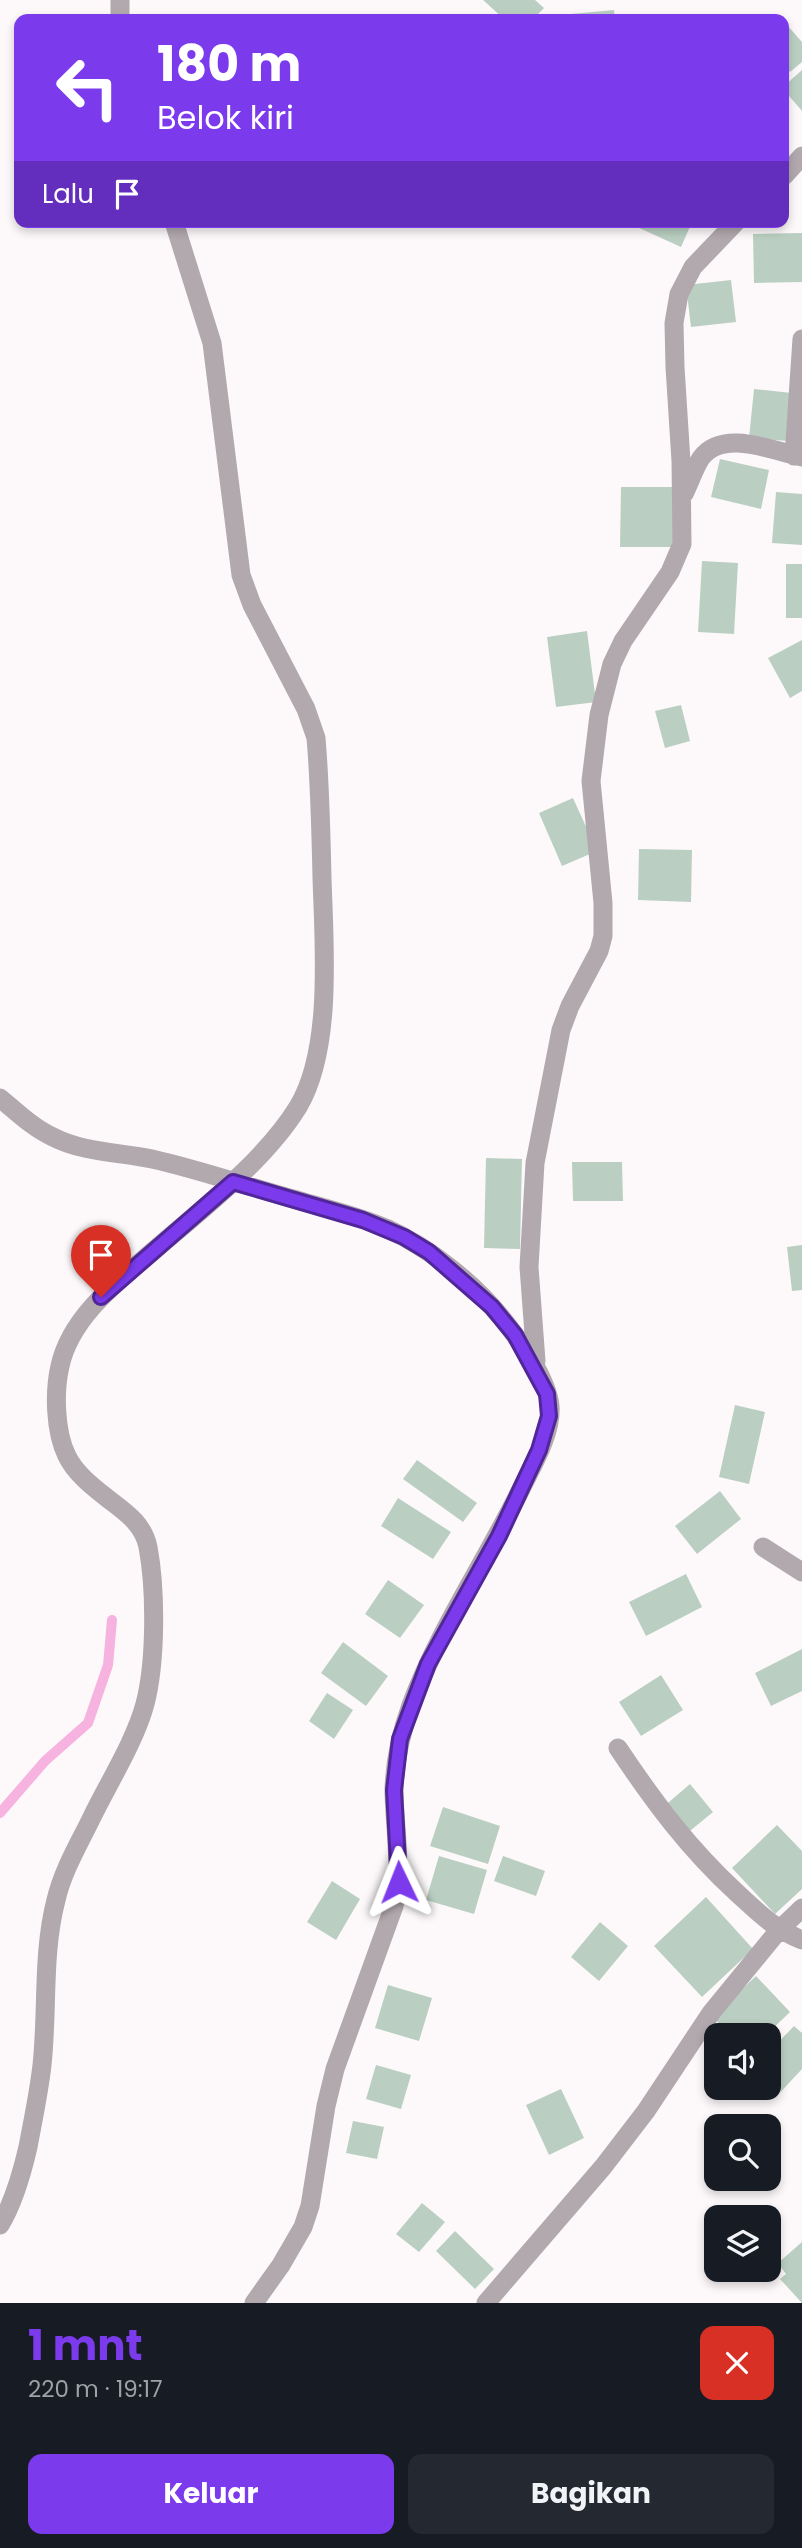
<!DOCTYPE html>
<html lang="id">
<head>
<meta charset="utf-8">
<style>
  :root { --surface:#171b24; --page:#242831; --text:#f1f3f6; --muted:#9ea1a6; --accent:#7c3aed }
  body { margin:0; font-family:Poppins,sans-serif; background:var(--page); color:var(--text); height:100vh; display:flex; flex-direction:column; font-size:26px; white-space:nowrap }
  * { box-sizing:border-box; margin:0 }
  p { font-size:23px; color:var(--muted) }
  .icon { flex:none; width:38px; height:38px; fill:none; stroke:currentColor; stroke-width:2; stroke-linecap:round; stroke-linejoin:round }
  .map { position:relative; height:2303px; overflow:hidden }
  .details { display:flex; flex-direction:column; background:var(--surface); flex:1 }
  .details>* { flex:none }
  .top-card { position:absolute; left:14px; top:14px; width:775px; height:214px; border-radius:14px; box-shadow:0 4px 10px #0003; background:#7c3aed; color:#fff; overflow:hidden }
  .controls { position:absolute; left:704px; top:2023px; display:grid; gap:14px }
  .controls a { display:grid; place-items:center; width:77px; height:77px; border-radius:14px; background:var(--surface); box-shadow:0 4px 10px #0003; font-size:35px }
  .pin { position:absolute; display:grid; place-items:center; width:60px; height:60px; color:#fff; margin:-72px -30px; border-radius:50% 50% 50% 0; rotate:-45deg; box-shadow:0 0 7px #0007 }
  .pin .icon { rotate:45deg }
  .me { position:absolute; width:77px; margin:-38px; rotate:358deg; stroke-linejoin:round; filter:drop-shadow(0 0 5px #0008) }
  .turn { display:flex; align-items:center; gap:24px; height:147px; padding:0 28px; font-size:32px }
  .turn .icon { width:91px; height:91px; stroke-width:2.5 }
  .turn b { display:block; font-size:49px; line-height:60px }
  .then { display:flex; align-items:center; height:66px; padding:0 28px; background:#0003; gap:14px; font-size:26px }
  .round { display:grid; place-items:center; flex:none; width:74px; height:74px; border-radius:14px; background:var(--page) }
  .overview { display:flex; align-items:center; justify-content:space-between; height:119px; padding:0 28px }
  h1 { font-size:42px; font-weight:700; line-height:52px; color:var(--accent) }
  .button { display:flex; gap:14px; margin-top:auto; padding:14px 28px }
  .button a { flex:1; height:80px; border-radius:14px; background:var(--accent); color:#fff; font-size:28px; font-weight:700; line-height:80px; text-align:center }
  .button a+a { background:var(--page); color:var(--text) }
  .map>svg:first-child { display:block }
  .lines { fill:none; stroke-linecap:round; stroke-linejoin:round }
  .stream { stroke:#f6b3df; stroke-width:10 }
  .building { fill:#bacfc2 }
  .minor { stroke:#b2a9af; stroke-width:19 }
  .route-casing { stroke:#51269a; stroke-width:18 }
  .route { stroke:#7c3aed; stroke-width:12 }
</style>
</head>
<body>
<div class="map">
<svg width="802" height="2303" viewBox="0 0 802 2303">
  <rect width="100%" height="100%" fill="#fdf9fb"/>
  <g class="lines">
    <!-- stream -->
    <path class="stream" d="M0 1813 45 1761 88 1723 108 1665 112 1620"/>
  </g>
  <!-- building -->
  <path class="building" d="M483 0H535L544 8 533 19H504Z
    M614 10 615 19H549V16Z
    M787 25 802 42V62L790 72 784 65V28Z
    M802 70V111L784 90V86Z
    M639 222H692L681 247 637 227Z
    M802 233V282L754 283 753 234Z
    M731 280 736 322 691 327 686 285Z
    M754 389 792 393 788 441 749 438Z
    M720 459 769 470 761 509 711 497Z
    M621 487H674L673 547H620Z
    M776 492 802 494V545L772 543Z
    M702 561 738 563 734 634 698 632Z
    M786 564H802V618H786Z
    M587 631 596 702 556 707 547 637Z
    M802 640V691L790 698 768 658Z
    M681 705 690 741 665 748 655 711Z
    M573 798 597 851 562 866 539 813Z
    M639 849 692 850 691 902 638 900Z
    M486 1158 522 1159 520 1249 484 1248Z
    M572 1162H622L623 1201H573Z
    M802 1245V1290L792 1291 787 1247Z
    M735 1405 765 1412 749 1484 719 1477Z
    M417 1460 477 1503 463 1522 403 1479Z
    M720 1491 741 1519 697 1554 675 1526Z
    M398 1498 451 1532 433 1559 381 1526Z
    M686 1574 702 1607 646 1636 629 1602Z
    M388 1580 424 1605 400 1638 365 1614Z
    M343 1642 388 1676 366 1706 321 1673Z
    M802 1649V1691L771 1706 755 1673Z
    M661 1675 683 1710 641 1736 619 1702Z
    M327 1693 353 1710 334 1739 309 1721Z
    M690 1784 713 1812 685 1835 662 1808Z
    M443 1807 500 1826 488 1864 430 1846Z
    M777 1825 802 1851V1889L775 1914 732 1868Z
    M439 1856 487 1870 474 1914 426 1900Z
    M503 1856 545 1871 536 1896 494 1881Z
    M332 1881 360 1899 336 1940 307 1922Z
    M706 1897 753 1949 702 1997 654 1946Z
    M600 1922 628 1946 599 1981 571 1957Z
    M756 1976 790 2012 766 2035H730L713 2017Z
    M388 1985 432 1998 419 2041 375 2028Z
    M794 2026 802 2033V2069L775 2098 764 2088H768V2053Z
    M376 2065 411 2075 401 2109 366 2099Z
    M561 2089 584 2138 549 2155 526 2105Z
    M353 2121 384 2127 377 2159 346 2153Z
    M422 2203 445 2222 419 2252 396 2234Z
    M455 2231 494 2269 475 2289 436 2251Z
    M802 2242V2303L780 2279 786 2274 778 2263Z"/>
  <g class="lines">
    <!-- minor -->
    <path class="minor" d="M120 19V0
      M784 176 802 156
      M794 456 802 339
      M684 494C690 482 694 469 701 458 723 428 773 451 802 457
      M0 1098C17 1112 33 1128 53 1137 84 1153 120 1152 152 1159 201 1170 249 1187 297 1200 327 1209 359 1216 388 1229 431 1249 472 1282 501 1317 519 1339 547 1378 550 1406 552 1432 534 1463 523 1485 488 1558 439 1629 411 1705 401 1733 394 1762 394 1793 395 1831 402 1868 394 1906L335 2069 326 2106 310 2206 303 2227 281 2265 254 2303
      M536 1361 529 1267 535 1163 561 1030 570 1006 599 951 603 936V903L591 781 599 715 612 664 623 641 670 572 682 544 681 461 675 367 674 323 679 294 693 267 736 222
      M763 1547 802 1572
      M618 1748C654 1802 689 1849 737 1893 760 1914 773 1928 802 1940
      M0 2225C14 2202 22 2173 28 2147 33 2120 39 2092 42 2065 48 2010 42 1954 56 1900 63 1870 79 1844 92 1817 109 1782 135 1741 145 1704 156 1662 156 1590 148 1547 143 1523 125 1512 107 1498 93 1487 75 1473 67 1456 55 1432 54 1392 60 1366 71 1315 120 1280 158 1247 205 1207 266 1159 298 1107 333 1049 324 944 322 878 321 831 320 784 316 738L306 709 252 605 241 575 212 343 174 222
      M486 2303 603 2167 646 2111 711 2013 779 1930 802 1908"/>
  </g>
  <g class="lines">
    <defs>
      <path id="route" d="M101 1297 233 1182 363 1220 404 1237 429 1252 492 1307 515 1335 547 1394 549 1416 539 1450 499 1536 428 1664 400 1739 394 1790 399 1882"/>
    </defs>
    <!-- route casing -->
    <use href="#route" class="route-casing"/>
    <!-- route -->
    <use href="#route" class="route"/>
  </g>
</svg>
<div class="controls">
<a><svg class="icon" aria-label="sound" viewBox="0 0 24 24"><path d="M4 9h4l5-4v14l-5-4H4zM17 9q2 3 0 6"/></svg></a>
<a><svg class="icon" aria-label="search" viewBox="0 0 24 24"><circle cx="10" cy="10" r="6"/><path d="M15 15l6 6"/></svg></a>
<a><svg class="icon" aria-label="layers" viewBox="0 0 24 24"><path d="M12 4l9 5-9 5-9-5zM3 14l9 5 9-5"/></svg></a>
</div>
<div class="pin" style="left:101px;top:1297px;background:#d93025"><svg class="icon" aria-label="arrive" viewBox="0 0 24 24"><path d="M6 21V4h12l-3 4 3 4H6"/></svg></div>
<svg class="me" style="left:399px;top:1882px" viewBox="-20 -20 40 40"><path d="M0-17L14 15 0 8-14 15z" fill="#7c3aed" stroke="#fff" stroke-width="4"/></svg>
<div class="top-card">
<div class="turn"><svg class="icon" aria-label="left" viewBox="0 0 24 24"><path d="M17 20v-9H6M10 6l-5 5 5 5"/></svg><div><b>180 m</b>Belok kiri</div></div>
<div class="then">Lalu<svg class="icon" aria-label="arrive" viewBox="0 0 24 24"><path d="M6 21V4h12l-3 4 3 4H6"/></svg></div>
</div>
</div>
<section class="details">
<div class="overview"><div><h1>1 mnt</h1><p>220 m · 19:17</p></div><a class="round" style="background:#d93025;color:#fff"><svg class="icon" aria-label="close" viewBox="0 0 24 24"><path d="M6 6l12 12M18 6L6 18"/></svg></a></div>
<div class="button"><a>Keluar</a><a>Bagikan</a></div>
</section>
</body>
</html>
